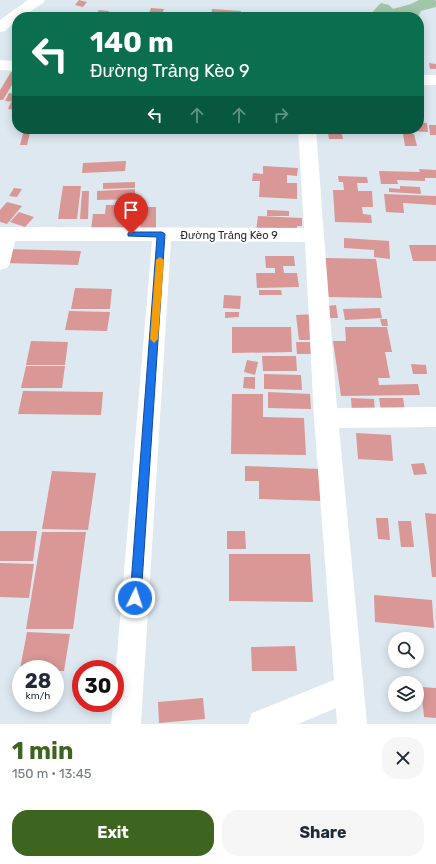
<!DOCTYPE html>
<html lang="en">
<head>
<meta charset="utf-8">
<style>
  :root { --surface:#fff; --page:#f6f6f7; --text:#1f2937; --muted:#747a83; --accent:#3e6520 }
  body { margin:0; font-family:Rubik,sans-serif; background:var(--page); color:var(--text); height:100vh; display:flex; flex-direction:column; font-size:15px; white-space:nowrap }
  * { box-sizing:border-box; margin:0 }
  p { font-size:13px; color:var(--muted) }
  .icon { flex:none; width:22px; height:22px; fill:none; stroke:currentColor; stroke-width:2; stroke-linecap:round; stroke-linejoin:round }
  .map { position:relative; height:724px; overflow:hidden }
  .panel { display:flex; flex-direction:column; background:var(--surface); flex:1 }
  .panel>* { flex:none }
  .hud { position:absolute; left:12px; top:12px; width:412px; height:122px; border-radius:16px; box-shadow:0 2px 10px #0003; background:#0b6e4f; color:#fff; overflow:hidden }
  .controls { position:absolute; left:388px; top:632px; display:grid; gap:8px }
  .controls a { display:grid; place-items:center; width:36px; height:36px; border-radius:50%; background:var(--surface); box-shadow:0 2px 10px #0003; font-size:20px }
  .speed { position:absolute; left:12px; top:660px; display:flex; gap:8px; font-size:20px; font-weight:700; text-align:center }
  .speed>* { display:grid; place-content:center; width:52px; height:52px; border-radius:50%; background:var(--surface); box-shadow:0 2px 10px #0003; line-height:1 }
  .speed small { font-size:10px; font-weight:400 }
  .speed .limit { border:6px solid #d22; background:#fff; color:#111 }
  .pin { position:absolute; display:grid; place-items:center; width:34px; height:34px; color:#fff; margin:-41px -17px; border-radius:50% 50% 50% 0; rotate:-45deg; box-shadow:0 0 4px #0007 }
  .pin .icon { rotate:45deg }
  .me { position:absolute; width:44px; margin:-22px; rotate:4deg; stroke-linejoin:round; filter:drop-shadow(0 0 3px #0008) }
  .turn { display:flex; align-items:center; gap:14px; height:84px; padding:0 12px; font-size:18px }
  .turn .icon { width:52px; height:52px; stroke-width:2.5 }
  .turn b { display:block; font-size:28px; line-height:34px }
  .lanes { display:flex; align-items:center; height:38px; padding:0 12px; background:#0003; justify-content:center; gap:20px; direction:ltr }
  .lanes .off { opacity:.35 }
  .round { display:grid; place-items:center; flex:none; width:42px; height:42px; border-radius:16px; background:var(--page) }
  .head { display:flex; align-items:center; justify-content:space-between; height:68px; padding:0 12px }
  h1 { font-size:24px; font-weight:700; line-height:30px; color:var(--accent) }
  .cta { display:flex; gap:8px; margin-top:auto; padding:8px 12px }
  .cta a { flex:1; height:46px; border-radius:16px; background:var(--accent); color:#fff; font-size:16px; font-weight:700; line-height:46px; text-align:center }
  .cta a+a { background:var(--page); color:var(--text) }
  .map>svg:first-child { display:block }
  .green { fill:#a2c6a8 }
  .building { fill:#d99795 }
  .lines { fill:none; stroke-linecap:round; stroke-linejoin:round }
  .minor { fill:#fff; fill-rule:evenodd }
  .route { fill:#1a73e8; stroke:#114b97 }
  .slow { fill:#f59e0b }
  .labels { text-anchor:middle; stroke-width:3.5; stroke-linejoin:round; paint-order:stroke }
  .street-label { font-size:11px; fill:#282c2f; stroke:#fff }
</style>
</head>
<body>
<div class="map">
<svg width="436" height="724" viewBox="0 0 436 724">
  <rect width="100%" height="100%" fill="#dee8f1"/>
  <!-- green -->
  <path class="green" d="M419 0H435L436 1V7L421 11 419 15 421 20 419 21V17H369C373 12 376 7 381 3L389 5 393 9 411 4Z"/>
  <!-- building -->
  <path class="building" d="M79 0 87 2 83 7 75 5Z
    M151 8 164 9 161 17H151L152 13H149Z
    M212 9 241 11 240 17H211Z
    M99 10 109 11 105 17H94Z
    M429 63 436 64V69H430Z
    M11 72H17V76L3 100H0V90Z
    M9 93 17 94 16 102 5 101Z
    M11 102 17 103 15 110 8 109Z
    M419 122 427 123 428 132 407 131V129H419Z
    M429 125H436V135H430Z
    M326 129H345L346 132H326Z
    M23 133H30L27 145H20Z
    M328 134H342L343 139H329Z
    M403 134H414L417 146H405Z
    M126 161 125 171 82 173 83 163Z
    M263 166 298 168 297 176 287 175V183H297V199L259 197 260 181H252L253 173 263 174Z
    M419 169 436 170V178H425V181L397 180 398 184H381L379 171 420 172Z
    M338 176 367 177 368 183H349H357L358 191H372L373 207H362L363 214 371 215 372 223 335 222 333 190H344L343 182H339Z
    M135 182V188L103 189V183Z
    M63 186H81L77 219H58Z
    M400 186 420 187 421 194 389 192V188L400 189Z
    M14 188 22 189 17 197 9 196Z
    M135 189V199L97 200V191Z
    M82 191H89L88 219H80Z
    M384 194 436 196V205L403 203 404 213 386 212Z
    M7 202 22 206 7 224 0 222V210Z
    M106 205H133L131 229 91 230 93 214H105Z
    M141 207H156V228L140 229Z
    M267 210 289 211V216H267Z
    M19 212 34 217 25 227 10 222Z
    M258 216 302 218V226H297V233L256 231Z
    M344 238 389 241 390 259 374 257V250L344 248Z
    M409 245H436V261H413Z
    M8 249 81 251 78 265 4 263Z
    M265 256H294L295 266H283L284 273H297L299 287 257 288 256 273H275V268H266Z
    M325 258 376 259 382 298 328 297Z
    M75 288 112 289 110 309H71Z
    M259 290H281L282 295H259Z
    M224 295 241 296 240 309 223 308Z
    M336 305 338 318H328L327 306Z
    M380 308 382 318 345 320 343 309Z
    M69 311 110 312 107 331 65 330Z
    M225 312H239V317L225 318Z
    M315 314 318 340H299L296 315Z
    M380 319H387L388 326H382Z
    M232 327H291L292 352 232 353Z
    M345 327H387L392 352H385L390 378H378L379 385 418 384 420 395 341 396 333 341H346Z
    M31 341 68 342 65 365H26Z
    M296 342H316L317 354H297Z
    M262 356H296L297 371H263Z
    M247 360 258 362 255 375 244 372Z
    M411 364 426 365 427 374H413Z
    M26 366H65L62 388H21Z
    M264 374 301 375 302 390 264 389Z
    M244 377H255V389L243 388Z
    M23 391 103 392 101 415 18 414Z
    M268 392 310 394 311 409 268 408Z
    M232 394H263V417L304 418 306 455 231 454Z
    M351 398 374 399 375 412H352Z
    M379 398H403L405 411H381Z
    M356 433 391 435 393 461 358 459Z
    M424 463 427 474 414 475 411 464Z
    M245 466 320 469 323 501 259 499V481H245Z
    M52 471 96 473 88 530 42 529Z
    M425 513 436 514V577H432Z
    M376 518H388L390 540 378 539Z
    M398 521H411L414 547H401Z
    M0 531H37L33 561H0Z
    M227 531H245L246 549H227Z
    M42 532H86L73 629H26Z
    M229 554H310L313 602 229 601Z
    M0 563 34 564 29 598 0 597Z
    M374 595 432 600 434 628 375 622Z
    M27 632 70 634 64 671H55V669H20Z
    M295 646 297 671H252L251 647Z
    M421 687 436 688V718L424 717Z
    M203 698 205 719 159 723 158 702Z"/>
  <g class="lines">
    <!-- minor -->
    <path class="minor" d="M28 0H45L43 3 22 17H17V20L5 31 0 32V20Z
      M0 60 17 61V71L0 70Z
      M419 75H436V85H419Z
      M298 129H316L337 408 436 407V427L339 428 367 724H337L336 708 298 724H248L252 713 334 680 314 418 305 242 171 241 141 724H111L113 703H115V678L152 241H15L10 263 7 268 0 270V227L304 228Z"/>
  </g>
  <!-- route -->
  <path class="route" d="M131 232H162L165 234 141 598 139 602 135 603 131 602 130 598 157 237 128 236V233Z"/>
  <!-- slow -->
  <path class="slow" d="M160 257 164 260 158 339 154 343 150 339 156 260Z"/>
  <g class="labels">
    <!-- street labels -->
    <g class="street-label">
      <text x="229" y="239">Đường Trảng Kèo 9</text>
    </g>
  </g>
</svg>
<div class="controls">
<a><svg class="icon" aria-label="search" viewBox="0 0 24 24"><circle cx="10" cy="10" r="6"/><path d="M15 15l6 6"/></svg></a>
<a><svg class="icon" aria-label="layers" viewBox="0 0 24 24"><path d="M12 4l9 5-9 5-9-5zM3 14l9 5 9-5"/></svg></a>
</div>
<div class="speed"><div>28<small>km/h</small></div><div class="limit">30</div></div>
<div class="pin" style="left:131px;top:234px;background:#d93025"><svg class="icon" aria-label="arrive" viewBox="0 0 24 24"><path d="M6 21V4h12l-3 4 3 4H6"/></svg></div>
<svg class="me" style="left:135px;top:598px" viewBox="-20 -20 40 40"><circle r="17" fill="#1a73e8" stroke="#fff" stroke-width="3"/><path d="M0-11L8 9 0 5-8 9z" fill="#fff"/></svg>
<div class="hud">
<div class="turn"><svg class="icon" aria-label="left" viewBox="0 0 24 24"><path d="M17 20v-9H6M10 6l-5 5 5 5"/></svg><div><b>140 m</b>Đường Trảng Kèo 9</div></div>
<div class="lanes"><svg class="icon" aria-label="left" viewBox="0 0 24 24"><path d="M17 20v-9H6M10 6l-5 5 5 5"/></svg><svg class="icon off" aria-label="ahead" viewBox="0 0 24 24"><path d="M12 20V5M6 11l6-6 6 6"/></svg><svg class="icon off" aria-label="ahead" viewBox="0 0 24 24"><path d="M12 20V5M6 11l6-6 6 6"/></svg><svg class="icon off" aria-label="right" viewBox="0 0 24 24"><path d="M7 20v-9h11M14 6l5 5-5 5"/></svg></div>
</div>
</div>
<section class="panel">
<div class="head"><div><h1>1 min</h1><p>150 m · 13:45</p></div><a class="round"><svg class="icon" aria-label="close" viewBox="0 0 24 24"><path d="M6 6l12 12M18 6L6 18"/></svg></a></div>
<div class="cta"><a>Exit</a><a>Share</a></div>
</section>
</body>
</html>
